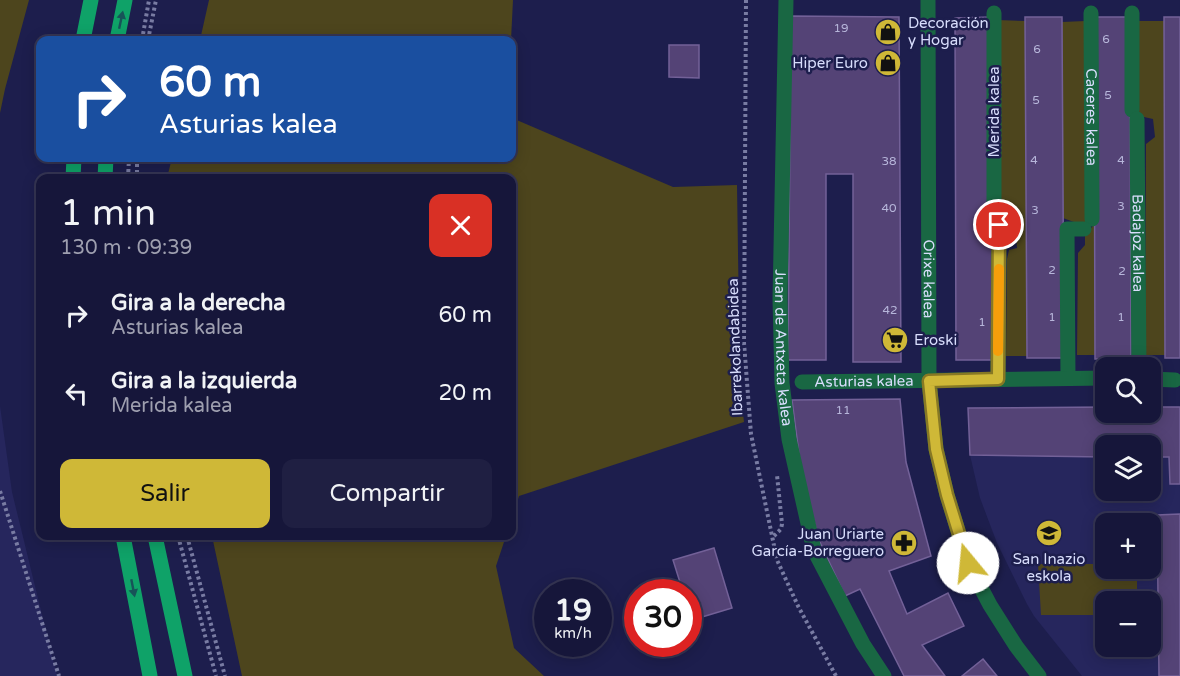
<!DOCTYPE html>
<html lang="es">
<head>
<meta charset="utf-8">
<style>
  :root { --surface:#16163a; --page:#1f1f42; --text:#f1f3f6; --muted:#9e9faf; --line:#353554; --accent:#cfb837 }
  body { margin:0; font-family:"Varela Round",sans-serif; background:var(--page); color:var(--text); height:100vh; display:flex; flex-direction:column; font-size:22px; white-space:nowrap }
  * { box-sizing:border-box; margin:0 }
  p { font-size:20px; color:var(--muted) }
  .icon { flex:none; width:33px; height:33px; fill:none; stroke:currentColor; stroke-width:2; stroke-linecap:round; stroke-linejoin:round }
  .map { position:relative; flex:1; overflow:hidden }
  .sheet { position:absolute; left:36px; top:174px; width:480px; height:366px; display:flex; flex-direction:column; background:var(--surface); border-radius:12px; box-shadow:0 3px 15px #0003,0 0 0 2px var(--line) }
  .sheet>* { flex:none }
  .hud { position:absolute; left:36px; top:36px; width:480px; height:126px; border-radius:12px; box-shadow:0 3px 15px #0003,0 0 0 2px var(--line); background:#1a4fa0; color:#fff; overflow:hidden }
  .tools { position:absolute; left:1095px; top:357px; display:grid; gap:12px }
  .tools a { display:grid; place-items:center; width:66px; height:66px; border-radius:12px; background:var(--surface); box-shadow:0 3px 15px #0003,0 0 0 2px var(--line); font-size:30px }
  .speed { position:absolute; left:534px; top:579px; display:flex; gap:12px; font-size:30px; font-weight:700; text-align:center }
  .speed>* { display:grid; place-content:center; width:78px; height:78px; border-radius:50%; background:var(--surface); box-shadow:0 3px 15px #0003,0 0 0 2px var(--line); line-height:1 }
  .speed small { font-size:15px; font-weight:400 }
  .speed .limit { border:9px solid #d22; background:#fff; color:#111 }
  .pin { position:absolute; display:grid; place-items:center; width:51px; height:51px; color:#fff; margin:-26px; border:3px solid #fff; border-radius:50%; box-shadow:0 2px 6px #0007 }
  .me { position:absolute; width:66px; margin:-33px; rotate:343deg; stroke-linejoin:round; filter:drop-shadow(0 0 4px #0008) }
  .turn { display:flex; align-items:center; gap:21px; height:126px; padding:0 24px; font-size:27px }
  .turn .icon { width:78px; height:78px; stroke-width:2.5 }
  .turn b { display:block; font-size:42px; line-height:51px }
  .round { display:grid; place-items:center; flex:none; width:63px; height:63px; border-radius:12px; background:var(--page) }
  .overview { display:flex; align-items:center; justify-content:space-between; height:102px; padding:0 24px }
  h1 { font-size:36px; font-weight:600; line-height:45px }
  .primary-button { display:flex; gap:12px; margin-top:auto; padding:12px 24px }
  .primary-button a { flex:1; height:69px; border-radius:12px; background:var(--accent); color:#111; font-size:24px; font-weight:600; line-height:69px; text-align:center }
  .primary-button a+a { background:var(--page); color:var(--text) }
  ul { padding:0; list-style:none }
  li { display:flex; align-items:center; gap:18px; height:78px; padding:0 24px }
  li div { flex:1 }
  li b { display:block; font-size:22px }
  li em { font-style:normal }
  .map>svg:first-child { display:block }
  .built { fill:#26265d; fill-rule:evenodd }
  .green { fill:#4d451d }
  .building { fill:#544376; stroke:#736198; stroke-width:1.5 }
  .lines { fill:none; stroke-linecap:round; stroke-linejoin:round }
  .path { stroke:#797ca3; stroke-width:4; stroke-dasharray:3 3; stroke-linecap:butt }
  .pedestrian { stroke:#196743; stroke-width:15 }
  .minor { stroke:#196743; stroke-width:15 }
  .primary { stroke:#0fa268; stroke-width:15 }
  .oneway { fill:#175358 }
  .route-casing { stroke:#877824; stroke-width:15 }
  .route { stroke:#cfb837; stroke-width:10 }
  .slow { stroke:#f59e0b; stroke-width:10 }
  .labels { text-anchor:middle; stroke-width:5; stroke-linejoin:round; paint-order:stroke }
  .number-label { font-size:12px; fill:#b7b6da }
  .poi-label { font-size:15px; fill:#d8ddfc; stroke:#1d1e4d; text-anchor:start }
  .street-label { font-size:15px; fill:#d8ddfc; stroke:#1d1e4d }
</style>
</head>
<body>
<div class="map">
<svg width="1180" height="676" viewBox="0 0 1180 676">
  <rect width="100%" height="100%" fill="#1d1e4d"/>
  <!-- built -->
  <path class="built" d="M0 406 12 492 57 676H0Z
    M1105 407 1106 412H1150L1180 407V676H1082L1034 616 1027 604 997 543 980 498 970 455 968 408ZM1106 446H1150V490H1106ZM1106 524H1150V568H1106ZM1106 602H1150V646H1106Z"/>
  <!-- green -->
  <path class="green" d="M0 0H29L5 89 0 113Z
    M209 0H513L511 40H200Z
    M997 20 1025 21 1027 356H1006L1007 259 1009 250 1017 248 1015 221H997Z
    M1085 21 1088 219 1082 225 1063 218 1062 22Z
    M1135 21H1164L1165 355H1145L1146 144 1155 137 1153 119 1135 115Z
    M512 118 673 187 737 185 740 388 744 422 519 496 512 518V178H167L172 158H512Z
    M1095 223V355H1077L1078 253 1085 245V236Z
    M212 536H506L496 566 514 648 544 676H242Z
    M1038 564H1105L1106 568 1137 569V601L1106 602 1105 615H1041Z"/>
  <!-- building -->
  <path class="building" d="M791 16 899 17 901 362H853V174H826V360H788Z
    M992 17 993 360H956L955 18Z
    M1025 17H1062L1064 358H1027Z
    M1094 17H1130L1131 359H1095Z
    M1164 17H1180V358H1165Z
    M669 45H699V78L669 77Z
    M900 399 906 462 931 556 889 571 907 614 948 593 964 626 922 645 945 676H904L860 589 845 596 819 540 802 477 792 400Z
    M1106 407V412H1150V407H1180V484H1170L1169 457H1150V446H1106V457L970 455 968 408Z
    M1180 514V676H1159L1157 515Z
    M714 548 732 608 692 620 688 609V592H683L673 560Z
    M983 659 997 676H962Z"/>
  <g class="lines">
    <!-- path -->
    <path class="path" d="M746 0 744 343 751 434 777 560 798 606 836 676
      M142 40 149 0
      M148 40 156 0
      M137 158V178
      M128 178 129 158
      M0 491 59 676
      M178 536 216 676
      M187 536 225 676
      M774 536 781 529 782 524 777 475"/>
    <!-- pedestrian -->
    <g class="pedestrian">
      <path id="s1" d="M786 0 780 299 782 383 789 439 814 550 863 644 884 676"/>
      <path id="s2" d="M1091 13 1092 219"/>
      <path d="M1132 13V110"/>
      <path d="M994 212V13"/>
    </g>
    <!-- minor -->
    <g class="minor">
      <path id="s3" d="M928 0 929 381 936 449 947 495 968 563 990 605 1016 646 1039 676"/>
      <path id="s4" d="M1137 119 1139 368"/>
      <path d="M994 225H999L998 379"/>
      <path d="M1068 378 1067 229H1084"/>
      <path d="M1150 379 1175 380"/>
      <path id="s5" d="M802 382 1106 378"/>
    </g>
    <!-- primary -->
    <path class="primary" d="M83 40 91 0
      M117 40 125 0
      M73 178 74 158
      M105 178 106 158
      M123 536 150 676
      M155 536 185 676"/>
  </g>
  <!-- one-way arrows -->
  <defs><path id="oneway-solid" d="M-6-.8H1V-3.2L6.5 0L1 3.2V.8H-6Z" transform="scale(1.5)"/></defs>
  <g class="oneway">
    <use href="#oneway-solid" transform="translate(121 20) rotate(-78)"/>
    <use href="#oneway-solid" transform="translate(133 588) rotate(79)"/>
  </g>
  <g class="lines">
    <defs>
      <path id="route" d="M968 563 947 495 936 449 929 381 998 379 999 225"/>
    </defs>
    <!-- route casing -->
    <use href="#route" class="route-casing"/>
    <!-- route -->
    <use href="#route" class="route"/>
    <!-- slow -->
    <path class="slow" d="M998 351 999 269"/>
  </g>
  <!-- icons -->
  <defs>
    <symbol id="shop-disc" viewBox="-11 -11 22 22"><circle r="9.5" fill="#cfb837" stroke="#1d1e4d"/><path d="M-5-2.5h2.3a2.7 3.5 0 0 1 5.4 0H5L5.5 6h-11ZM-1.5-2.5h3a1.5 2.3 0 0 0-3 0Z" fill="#111"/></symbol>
    <symbol id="supermarket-disc" viewBox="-11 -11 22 22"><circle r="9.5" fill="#cfb837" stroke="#1d1e4d"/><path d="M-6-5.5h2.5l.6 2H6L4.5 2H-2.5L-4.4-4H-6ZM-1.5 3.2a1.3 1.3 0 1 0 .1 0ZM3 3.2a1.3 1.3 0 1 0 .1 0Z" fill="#111"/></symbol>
    <symbol id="school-disc" viewBox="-11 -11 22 22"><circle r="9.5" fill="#cfb837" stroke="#1d1e4d"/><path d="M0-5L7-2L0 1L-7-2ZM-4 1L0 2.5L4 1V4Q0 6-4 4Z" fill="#111"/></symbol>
    <symbol id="pharmacy-disc" viewBox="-11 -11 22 22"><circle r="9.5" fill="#cfb837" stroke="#1d1e4d"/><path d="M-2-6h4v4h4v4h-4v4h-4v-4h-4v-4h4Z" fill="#111"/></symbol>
  </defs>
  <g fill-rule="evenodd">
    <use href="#shop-disc" x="873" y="17" width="30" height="30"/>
    <use href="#shop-disc" x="873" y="48" width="30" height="30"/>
    <use href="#supermarket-disc" x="880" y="325" width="30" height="30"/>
    <use href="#school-disc" x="1034" y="518" width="30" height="30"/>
    <use href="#pharmacy-disc" x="889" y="528" width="30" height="30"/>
  </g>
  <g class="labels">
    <!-- number labels -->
    <g class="number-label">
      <text x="841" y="32">19</text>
      <text x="1106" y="43">6</text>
      <text x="1037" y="53">6</text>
      <text x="1108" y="99">5</text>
      <text x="1036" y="104">5</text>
      <text x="1034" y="164">4</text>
      <text x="1121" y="164">4</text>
      <text x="889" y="165">38</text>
      <text x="1121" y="210">3</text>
      <text x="889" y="212">40</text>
      <text x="1035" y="214">3</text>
      <text x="1052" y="274">2</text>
      <text x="1122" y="275">2</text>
      <text x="890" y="314">42</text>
      <text x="1052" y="321">1</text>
      <text x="1121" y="321">1</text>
      <text x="982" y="326">1</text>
      <text x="843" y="414">11</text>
    </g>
    <!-- poi labels -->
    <g class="poi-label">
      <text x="908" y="28">Decoración<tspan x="908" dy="17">y Hogar</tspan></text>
      <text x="868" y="68" text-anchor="end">Hiper Euro</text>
      <text x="914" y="345">Eroski</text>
      <text x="884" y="539" text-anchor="end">Juan Uriarte<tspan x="884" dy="17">García-Borreguero</tspan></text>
      <text x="1049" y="564" text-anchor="middle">San Inazio<tspan x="1049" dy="17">eskola</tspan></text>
    </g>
    <!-- street labels -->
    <g class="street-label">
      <text transform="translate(994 112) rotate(-90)" y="5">Merida kalea</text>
      <text dy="5" stroke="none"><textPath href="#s2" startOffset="104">Caceres kalea</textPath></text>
      <text dy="5" stroke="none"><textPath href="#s4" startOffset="124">Badajoz kalea</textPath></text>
      <text dy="5" stroke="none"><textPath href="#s3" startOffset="279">Orixe kalea</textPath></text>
      <text transform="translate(735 347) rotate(-92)" y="5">Ibarrekolandabidea</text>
      <text dy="5" stroke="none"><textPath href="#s1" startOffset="348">Juan de Antxeta kalea</textPath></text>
      <text dy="5" stroke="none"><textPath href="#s5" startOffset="62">Asturias kalea</textPath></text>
    </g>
  </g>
</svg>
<div class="tools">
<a><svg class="icon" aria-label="search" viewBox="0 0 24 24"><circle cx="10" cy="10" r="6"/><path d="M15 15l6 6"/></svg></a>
<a><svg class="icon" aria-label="layers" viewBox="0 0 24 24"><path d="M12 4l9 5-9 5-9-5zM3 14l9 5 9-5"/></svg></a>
<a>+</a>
<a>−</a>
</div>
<div class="speed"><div>19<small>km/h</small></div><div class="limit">30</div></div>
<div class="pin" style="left:999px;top:225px;background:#d93025"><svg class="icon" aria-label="arrive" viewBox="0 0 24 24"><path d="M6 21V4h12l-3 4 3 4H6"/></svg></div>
<svg class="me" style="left:968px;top:563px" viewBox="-20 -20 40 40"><circle r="19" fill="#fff"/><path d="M0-13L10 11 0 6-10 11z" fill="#cfb837"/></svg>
<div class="hud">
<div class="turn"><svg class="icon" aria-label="right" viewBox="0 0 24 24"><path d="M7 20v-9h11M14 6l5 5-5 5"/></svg><div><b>60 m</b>Asturias kalea</div></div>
</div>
<section class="sheet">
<div class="overview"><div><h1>1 min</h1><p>130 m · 09:39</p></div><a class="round" style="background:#d93025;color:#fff"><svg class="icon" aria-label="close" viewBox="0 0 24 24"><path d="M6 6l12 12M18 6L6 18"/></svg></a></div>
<ul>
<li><svg class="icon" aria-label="right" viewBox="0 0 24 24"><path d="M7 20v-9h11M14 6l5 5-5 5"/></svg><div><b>Gira a la derecha</b><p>Asturias kalea</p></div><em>60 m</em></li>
<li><svg class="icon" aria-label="left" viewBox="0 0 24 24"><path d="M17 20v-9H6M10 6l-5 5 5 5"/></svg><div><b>Gira a la izquierda</b><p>Merida kalea</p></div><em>20 m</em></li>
</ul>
<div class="primary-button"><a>Salir</a><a>Compartir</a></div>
</section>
</div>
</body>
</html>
